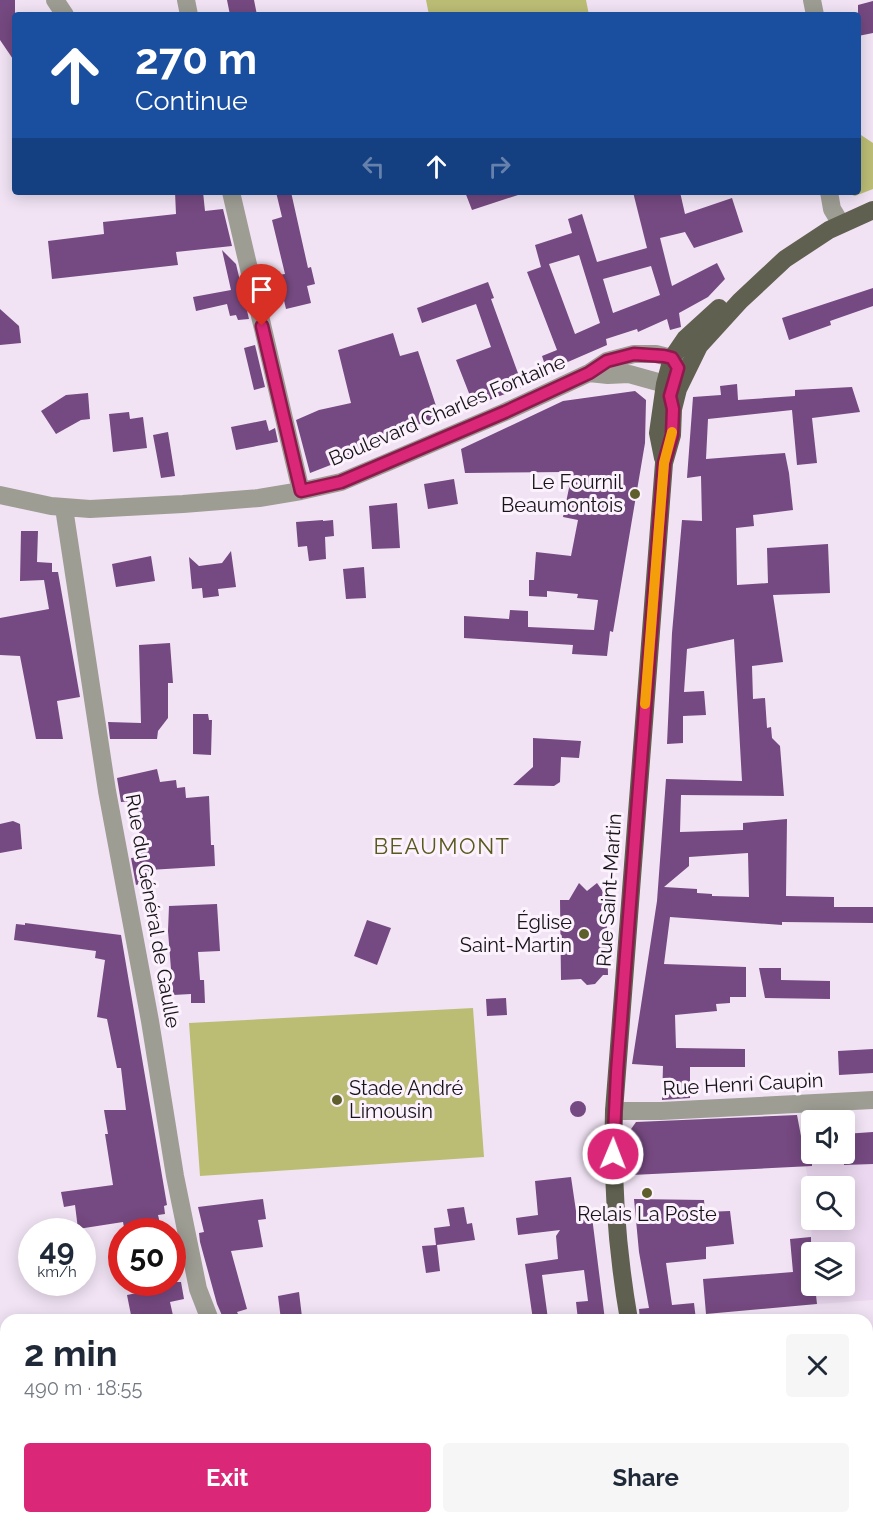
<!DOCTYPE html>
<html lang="en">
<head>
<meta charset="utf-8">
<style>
  :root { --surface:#fff; --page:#f6f6f7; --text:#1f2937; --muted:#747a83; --accent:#db2777 }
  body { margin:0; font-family:Raleway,sans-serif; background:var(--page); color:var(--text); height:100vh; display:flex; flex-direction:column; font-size:22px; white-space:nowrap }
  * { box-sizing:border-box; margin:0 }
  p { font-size:20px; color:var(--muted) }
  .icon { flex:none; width:33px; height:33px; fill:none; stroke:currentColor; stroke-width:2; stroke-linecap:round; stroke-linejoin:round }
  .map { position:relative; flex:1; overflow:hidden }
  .details { position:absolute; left:0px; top:1314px; width:873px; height:210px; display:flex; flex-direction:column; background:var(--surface); border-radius:18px 18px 0 0; box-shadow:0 3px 15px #0003 }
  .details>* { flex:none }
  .hud { position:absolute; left:12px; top:12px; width:849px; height:183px; border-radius:6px; box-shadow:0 3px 15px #0003; background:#1a4fa0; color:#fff; overflow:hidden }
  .controls { position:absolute; left:801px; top:1110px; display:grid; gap:12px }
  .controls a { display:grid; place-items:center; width:54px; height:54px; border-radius:6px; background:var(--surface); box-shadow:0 3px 15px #0003; font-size:30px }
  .speed { position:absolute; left:18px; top:1218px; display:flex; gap:12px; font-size:30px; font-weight:700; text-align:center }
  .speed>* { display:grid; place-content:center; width:78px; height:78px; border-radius:50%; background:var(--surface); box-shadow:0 3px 15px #0003; line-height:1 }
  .speed small { font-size:15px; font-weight:400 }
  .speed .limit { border:9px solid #d22; background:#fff; color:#111 }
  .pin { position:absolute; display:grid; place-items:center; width:51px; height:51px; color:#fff; margin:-62px -26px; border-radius:50% 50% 50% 0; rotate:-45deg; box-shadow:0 0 6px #0007 }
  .pin .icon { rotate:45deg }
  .me { position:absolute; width:66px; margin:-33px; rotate:1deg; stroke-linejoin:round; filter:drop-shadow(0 0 4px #0008) }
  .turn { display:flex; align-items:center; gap:21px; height:126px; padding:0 24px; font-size:27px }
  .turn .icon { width:78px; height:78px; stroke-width:2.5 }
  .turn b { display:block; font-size:42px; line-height:51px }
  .lanes { display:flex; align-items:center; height:57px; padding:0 24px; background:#0003; justify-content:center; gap:30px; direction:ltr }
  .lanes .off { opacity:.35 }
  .round { display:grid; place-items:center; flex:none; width:63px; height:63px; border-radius:6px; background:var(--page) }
  .headline { display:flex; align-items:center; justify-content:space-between; height:102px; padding:0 24px }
  h1 { font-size:36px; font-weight:700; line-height:45px }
  .primary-button { display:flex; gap:12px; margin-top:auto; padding:12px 24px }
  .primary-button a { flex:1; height:69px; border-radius:6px; background:var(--accent); color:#fff; font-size:24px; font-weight:700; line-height:69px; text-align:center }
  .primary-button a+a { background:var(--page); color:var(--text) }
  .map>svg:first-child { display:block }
  .built { fill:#ebd8f0; fill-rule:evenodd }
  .green { fill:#bcbd75 }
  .building { fill:#754981; fill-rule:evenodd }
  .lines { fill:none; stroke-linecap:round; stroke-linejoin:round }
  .minor { stroke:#9d9d94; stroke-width:18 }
  .major { stroke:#5f6050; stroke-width:18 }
  .route-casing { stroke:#8e194d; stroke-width:15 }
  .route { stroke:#db2777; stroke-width:10 }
  .slow { stroke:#f59e0b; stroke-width:10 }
  .poi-dot { fill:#5f5f2c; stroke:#fbf2fd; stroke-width:2 }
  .labels { text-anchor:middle; stroke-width:6; stroke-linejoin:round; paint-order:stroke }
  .street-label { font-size:20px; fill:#181319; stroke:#fbf2fd }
  .poi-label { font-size:20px; fill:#181319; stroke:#fbf2fd; text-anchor:end }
  .quarter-label { font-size:22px; letter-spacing:1.5px; fill:#59581d; stroke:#fbf2fd }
</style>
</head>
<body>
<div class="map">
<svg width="873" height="1524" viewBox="0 0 873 1524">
  <rect width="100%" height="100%" fill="#f1e3f4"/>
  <!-- built -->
  <path class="built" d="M873 1133V1300L817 1304 815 1286H844V1252H812L810 1190 801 1140 811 1142V1136L812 1154H844ZM812 1186H844V1220H812Z"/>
  <!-- green -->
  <path class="green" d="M426 0H586L589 15H429Z
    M858 133 873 143V189L855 196 844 192H858Z
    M473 1008 484 1157 200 1176 189 1023Z
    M873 1347V1424L867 1387V1348Z"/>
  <!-- building -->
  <path class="building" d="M0 0H15V62L0 40Z
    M227 0H254L257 15H230Z
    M873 1V33L858 36V5Z
    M175 192H203L205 211 223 209 232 246 176 252 178 265 52 279 48 241 104 234 103 222 176 214Z
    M276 192H291L308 268 311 267 315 284 307 286 311 303 286 309 278 275 285 274 272 220 282 217Z
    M465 192H517L518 195 472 210Z
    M633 192H680L685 214 732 198 743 232 694 248 685 232 660 238 672 286 717 263 725 279 708 297 679 313 681 327 670 330 667 319 638 332 637 329 606 339 607 345 547 371 542 356 557 350 527 272 541 267 535 245 572 233 568 219 582 214 597 262 647 248ZM579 255 600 323 575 334 549 264ZM651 266 660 295 613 313 603 279Z
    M222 250 236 264 249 319 238 320 236 315 230 316 227 304 196 311 193 297 231 290Z
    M488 282 494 298 491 299 523 387 474 406 456 360 491 347 476 304 422 323 417 308Z
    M873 288V306L830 321 831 325 789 340 782 318Z
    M0 309 19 326 21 343 0 345Z
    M393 333 400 356 418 351 440 418 361 442 364 452 310 473 296 420 319 410 351 403 338 350Z
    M255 345 265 387 254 390 244 348Z
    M737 384 738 400 795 396V390L852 387 860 412 812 418 817 463 797 465 792 410 708 419 706 459 785 453 789 473 793 510 753 515 754 526 736 528 737 585 768 583 767 548 828 544 830 593 773 595 783 662 752 666 753 699 765 698 767 728 771 727 772 738 780 746 784 796 681 795 680 832 743 830V823L787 819 786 896 834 897V907H873V923L782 922V925L670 917 664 964 746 967V997H730V1003L716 1004 717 1011 675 1015 676 1048 745 1049V1067H690V1098L662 1100 663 1066 632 1064 657 901 666 779 742 781 734 639 687 649 684 692 704 691 706 715 683 716V743L667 744 672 633 682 520 702 521 701 476 687 478 693 397 721 395 720 386ZM748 853 749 897 712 896V894L697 893V889L664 887 689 866V857Z
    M635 391 646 400 645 443 613 632 610 631 607 656 572 654 573 645 464 638V616L509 619 510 610 528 611V627L594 630 598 600 577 598 578 594 547 591V597L529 596V580H534L536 552 571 556 578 520 563 517 569 488 567 472 465 473 461 449 563 401Z
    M88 393 90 419 81 420 56 434 41 411 66 395Z
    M129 412 130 419 143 417 147 448 113 452 109 414Z
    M266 420 269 431 275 428 278 442 236 450 231 427Z
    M168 432 175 476 161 478 153 435Z
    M454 479 458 504 428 509 424 484Z
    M397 503 400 548 372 549 369 506Z
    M323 520V521L333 520 334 536 325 537 326 559 309 561 307 546 298 547 296 522Z
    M21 531H38L37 562 52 563V572H58L80 697 57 701 63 739H36L20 656 0 655V618L49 609 44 580 20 581Z
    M231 551 236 587 218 589 219 596 203 598 202 588 192 589 189 557 199 566 222 563Z
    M151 556 155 581 116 587 112 564Z
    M364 567 366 598 346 599 343 569Z
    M170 643 173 683H168V718L158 731 157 739H110L108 722 141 723 139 645Z
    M193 714H208L209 720H212L211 755 193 754Z
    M533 738 581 741 579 758 561 757 560 782 554 786 513 785 533 767Z
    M157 769 160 782 176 780 177 788 185 787 186 798 209 796 211 845H214L215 866 149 870 151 880 136 885 131 858 141 857 137 801 121 802 117 778Z
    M13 821 20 824 22 849 0 853V824Z
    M579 883 587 891 597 883 606 896 608 975H603L595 984 587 985 581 979 561 980 560 900H569Z
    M217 904 220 951 198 952 200 980H204L205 1003H191V994L173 995 168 931 169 906Z
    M367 920 391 928 377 965 354 956Z
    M25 923 121 935 167 1205 164 1206 165 1214 158 1215 162 1232H125L123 1222 78 1229 75 1205 64 1207 61 1192 113 1185 105 1134H108L104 1110H126L121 1068H117L107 1019 97 1017 105 960 95 958 96 951 14 940 16 924 25 925Z
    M759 968H781V980L830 981V999L765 998Z
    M506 998 507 1015 487 1016 486 999Z
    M873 1049V1073L839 1075 838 1051Z
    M570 1109a8 8 0 1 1 16 0a8 8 0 1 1-16 0Z
    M797 1115 801 1136H812V1166L632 1175 629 1132 636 1122Z
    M873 1132V1164L844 1165V1134Z
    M571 1177 576 1211 591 1209 605 1320H578L576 1302 588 1301 584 1270 542 1275 548 1319 533 1320 525 1264 558 1259 556 1236 560 1230 518 1235 516 1218 538 1215 535 1181Z
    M263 1199 266 1219 258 1220 263 1247 231 1251 247 1309 237 1312 241 1320H224L217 1304 200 1242 199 1233 204 1232 198 1207Z
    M634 1199 704 1200 705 1212 730 1211 734 1244 706 1247V1259L666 1263 672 1305 694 1303 696 1320H640L639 1309 649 1308 639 1252Z
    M464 1207 467 1224 472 1223 475 1240 437 1245 440 1271 426 1273 422 1246 436 1245 434 1228 450 1226 447 1209Z
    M811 1237 812 1286H815L817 1304 706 1314 703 1279 793 1272 790 1239Z
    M149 1282H181L184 1299 170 1302 174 1320H132L127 1295 137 1293 136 1286Z
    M299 1292 302 1317 281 1320 278 1296Z"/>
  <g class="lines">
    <!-- minor -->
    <path class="minor" d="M55 0 65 15
      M186 0 189 15
      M812 0 815 15
      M231 192 301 491
      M829 192 832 209 841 224
      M589 373 608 375 629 374 665 384 673 382
      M0 495 51 506 90 509 183 504 259 498 301 491 341 482 386 463 505 412 589 373 607 361 634 354H656L672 358 676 364 677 370
      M64 508 107 791 150 1021 175 1176 198 1289 210 1320
      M614 1111H661L873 1100
      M323 1518 325 1524"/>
    <!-- major -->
    <path class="major" d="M663 458 658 433 665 384 672 358 685 339 719 308
      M629 1320C617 1251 612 1181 614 1111L664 463 672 435 673 409 678 389 699 346 740 301 785 259 829 230 873 210
      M663 1518 665 1524"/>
  </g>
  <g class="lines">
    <defs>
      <path id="route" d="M262 326 301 491 341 482 505 412 589 373 607 361 634 354 664 356 672 358 678 368 670 396 673 409 672 435 664 463 617 1072 613 1154"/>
    </defs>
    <!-- route casing -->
    <use href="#route" class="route-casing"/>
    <!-- route -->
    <use href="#route" class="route"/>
    <!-- slow -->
    <path class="slow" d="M645 704 664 463 672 432"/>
  </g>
  <!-- markers -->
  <g class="poi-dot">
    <circle cx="635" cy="494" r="6"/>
    <circle cx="584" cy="934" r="6"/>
    <circle cx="337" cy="1100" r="6"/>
    <circle cx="647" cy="1193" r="6"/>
  </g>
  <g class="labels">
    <!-- street labels -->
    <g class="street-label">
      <text transform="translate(447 410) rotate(-23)" y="7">Boulevard Charles Fontaine</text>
      <text transform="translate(609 890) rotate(-86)" y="7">Rue Saint-Martin</text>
      <text transform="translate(153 911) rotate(80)" y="7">Rue du Général de Gaulle</text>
      <text transform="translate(743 1084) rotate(-3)" y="7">Rue Henri Caupin</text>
    </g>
    <!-- poi labels -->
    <g class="poi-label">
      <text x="623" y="489">Le Fournil<tspan x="623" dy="23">Beaumontois</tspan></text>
      <text x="572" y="929">Église<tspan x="572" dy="23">Saint-Martin</tspan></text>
      <text x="349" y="1095" text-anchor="start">Stade André<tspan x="349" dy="23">Limousin</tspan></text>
      <text x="647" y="1221" text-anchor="middle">Relais La Poste</text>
    </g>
    <!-- quarter labels -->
    <g class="quarter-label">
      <text x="442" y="854">BEAUMONT</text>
    </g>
  </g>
</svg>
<div class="controls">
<a><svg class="icon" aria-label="sound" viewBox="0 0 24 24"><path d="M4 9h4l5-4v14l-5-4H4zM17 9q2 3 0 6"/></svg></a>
<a><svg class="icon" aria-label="search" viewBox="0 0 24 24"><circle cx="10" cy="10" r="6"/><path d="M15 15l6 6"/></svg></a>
<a><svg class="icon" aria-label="layers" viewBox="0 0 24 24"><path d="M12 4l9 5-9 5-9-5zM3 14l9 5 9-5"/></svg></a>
</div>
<div class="speed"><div>49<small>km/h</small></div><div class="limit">50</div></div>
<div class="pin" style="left:262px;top:326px;background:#d93025"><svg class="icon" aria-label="arrive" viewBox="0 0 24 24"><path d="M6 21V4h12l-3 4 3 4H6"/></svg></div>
<svg class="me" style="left:613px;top:1154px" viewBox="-20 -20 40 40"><circle r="17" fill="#db2777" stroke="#fff" stroke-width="3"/><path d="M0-11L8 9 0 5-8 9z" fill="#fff"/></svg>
<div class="hud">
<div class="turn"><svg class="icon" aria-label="ahead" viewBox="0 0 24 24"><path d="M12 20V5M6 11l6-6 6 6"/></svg><div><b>270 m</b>Continue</div></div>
<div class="lanes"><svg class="icon off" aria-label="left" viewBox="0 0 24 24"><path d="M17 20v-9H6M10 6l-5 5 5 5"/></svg><svg class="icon" aria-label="ahead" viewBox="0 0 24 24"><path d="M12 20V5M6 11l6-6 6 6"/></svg><svg class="icon off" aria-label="right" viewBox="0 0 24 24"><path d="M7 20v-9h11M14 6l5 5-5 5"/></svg></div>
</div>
<section class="details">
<div class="headline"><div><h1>2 min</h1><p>490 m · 18:55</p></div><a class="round"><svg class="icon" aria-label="close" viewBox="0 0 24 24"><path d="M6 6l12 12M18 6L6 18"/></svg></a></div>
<div class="primary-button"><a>Exit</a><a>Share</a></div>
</section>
</div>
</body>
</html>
